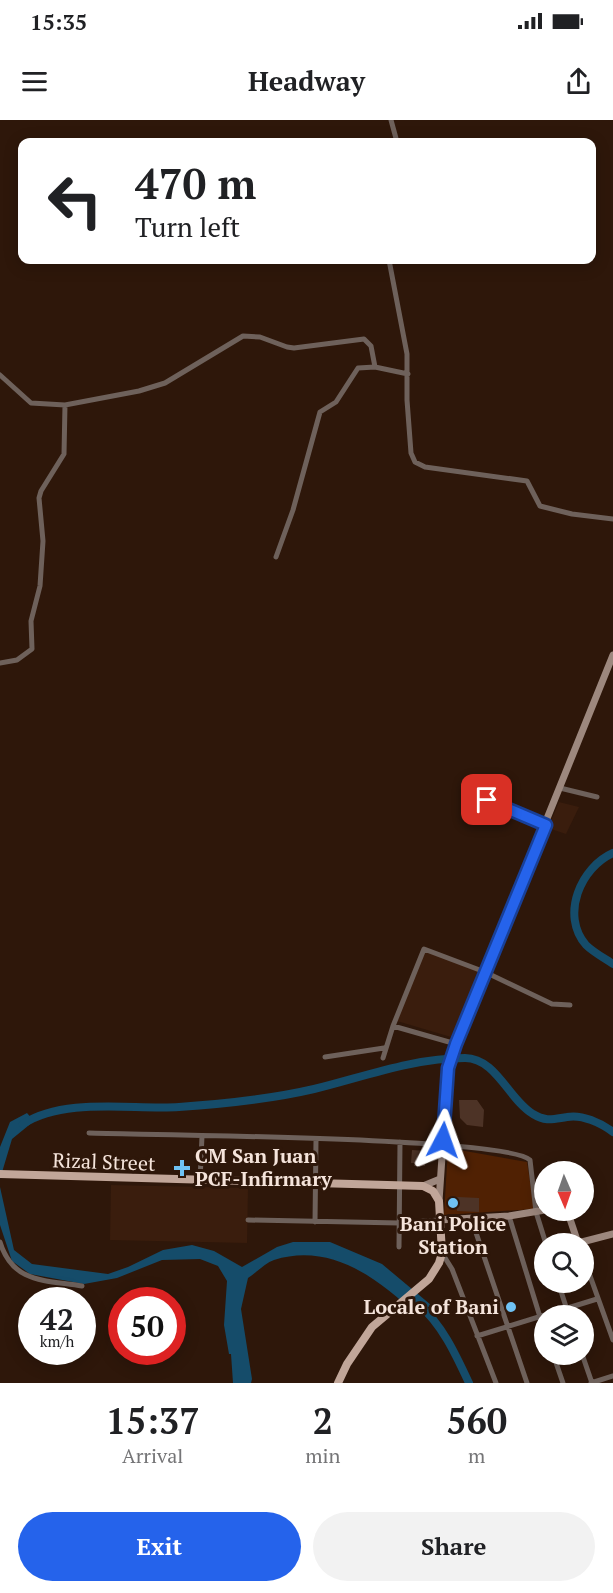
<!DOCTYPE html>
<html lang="en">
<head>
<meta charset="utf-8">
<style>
  :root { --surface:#fff; --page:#f2f2f2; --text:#202124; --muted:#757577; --accent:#2563eb }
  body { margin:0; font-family:"PT Serif",serif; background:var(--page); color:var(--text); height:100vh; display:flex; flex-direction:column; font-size:22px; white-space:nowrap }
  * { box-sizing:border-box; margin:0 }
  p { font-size:20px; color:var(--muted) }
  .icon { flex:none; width:33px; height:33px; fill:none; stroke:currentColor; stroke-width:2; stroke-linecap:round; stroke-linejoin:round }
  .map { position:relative; height:1263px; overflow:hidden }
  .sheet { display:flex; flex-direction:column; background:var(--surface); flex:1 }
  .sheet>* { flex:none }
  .banner { position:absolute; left:18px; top:18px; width:578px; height:126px; border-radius:12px; box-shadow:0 3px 15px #0003; background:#fff; color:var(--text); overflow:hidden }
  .needle { width:39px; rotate:178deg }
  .controls { position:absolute; left:534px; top:1041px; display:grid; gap:12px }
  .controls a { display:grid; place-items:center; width:60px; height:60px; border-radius:50%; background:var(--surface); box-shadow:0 3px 15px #0003; font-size:30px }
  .speed { position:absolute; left:18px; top:1167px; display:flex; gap:12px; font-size:30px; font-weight:700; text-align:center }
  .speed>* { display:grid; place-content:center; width:78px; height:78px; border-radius:50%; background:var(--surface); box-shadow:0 3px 15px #0003; line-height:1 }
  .speed small { font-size:15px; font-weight:400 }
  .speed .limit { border:9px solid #d22; background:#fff; color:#111 }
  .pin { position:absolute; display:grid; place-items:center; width:51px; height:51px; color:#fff; margin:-26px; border-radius:12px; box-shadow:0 3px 9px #0006 }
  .me { position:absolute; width:66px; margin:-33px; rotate:4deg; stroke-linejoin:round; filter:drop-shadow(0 0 4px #0008) }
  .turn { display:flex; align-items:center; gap:21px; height:126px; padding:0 18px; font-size:27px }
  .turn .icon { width:78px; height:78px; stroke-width:2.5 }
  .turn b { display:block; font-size:42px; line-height:51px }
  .eta { display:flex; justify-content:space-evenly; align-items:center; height:102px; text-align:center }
  .eta b { font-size:36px; font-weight:800; line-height:42px }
  .action { display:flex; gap:12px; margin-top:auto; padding:12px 18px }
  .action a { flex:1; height:69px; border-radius:36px; background:var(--accent); color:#fff; font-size:24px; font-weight:800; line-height:69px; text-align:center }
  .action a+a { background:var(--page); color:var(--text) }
  .status { display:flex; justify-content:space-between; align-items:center; height:42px; padding:0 30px; background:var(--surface); direction:ltr }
  .status svg { height:16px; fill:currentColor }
  header { display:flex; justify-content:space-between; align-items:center; height:78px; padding:0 18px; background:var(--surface); font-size:27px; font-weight:800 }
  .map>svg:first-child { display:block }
  .built { fill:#3a1d0d }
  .green { fill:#502103 }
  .water { fill:#154c6a }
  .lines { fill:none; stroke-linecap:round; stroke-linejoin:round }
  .river { stroke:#154c6a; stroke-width:8 }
  .building { fill:#4d3326 }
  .street { stroke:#6e615b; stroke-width:5 }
  .secondary { stroke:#9d887e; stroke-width:7 }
  .primary { stroke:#c1a699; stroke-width:8 }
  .route-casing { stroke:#184099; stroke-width:15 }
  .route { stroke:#2563eb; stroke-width:10 }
  .poi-dot { fill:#6fc2f4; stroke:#2e170a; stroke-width:2 }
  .labels { text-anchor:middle; stroke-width:6; stroke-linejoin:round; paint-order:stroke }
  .poi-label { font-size:20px; font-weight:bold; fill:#f5e4db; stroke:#2e170a; text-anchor:start }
  .street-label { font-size:20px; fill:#f5e4db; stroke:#2e170a }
</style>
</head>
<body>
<div class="status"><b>15:35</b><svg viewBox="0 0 49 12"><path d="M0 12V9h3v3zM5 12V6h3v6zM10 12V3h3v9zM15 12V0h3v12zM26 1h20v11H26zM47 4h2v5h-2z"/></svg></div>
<header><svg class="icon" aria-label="menu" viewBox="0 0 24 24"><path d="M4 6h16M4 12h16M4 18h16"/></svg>Headway<svg class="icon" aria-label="share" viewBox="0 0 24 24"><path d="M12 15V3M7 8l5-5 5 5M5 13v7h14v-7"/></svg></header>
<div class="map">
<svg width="613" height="1263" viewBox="0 0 613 1263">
  <rect width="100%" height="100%" fill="#2e170a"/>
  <!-- built -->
  <path class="built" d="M559 682 579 687 566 714 548 708Z
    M425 830 481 852 451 917 397 901Z
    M111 1065 248 1068 247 1123 110 1120Z"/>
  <!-- green -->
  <path class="green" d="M448 1028 527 1042 534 1089 444 1095Z"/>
  <!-- water -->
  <path class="water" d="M27 993 34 1001 12 1019 0 1059V1027L10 1002Z
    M0 1067 14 1130 32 1144 108 1154 128 1147 163 1130 192 1125 214 1131 242 1147 277 1127 293 1122H330L382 1144 431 1185 418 1196C379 1159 331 1122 274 1140 265 1143 256 1153 248 1158L241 1189 252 1259 251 1263H233L231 1234H229L224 1205 227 1161 218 1146 200 1139 162 1140 117 1158 84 1164 30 1154 12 1141 0 1105Z"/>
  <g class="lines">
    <!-- river -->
    <path class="river" d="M613 733C581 747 560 795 586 825 593 832 604 838 613 844
      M23 1004C65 977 132 990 179 987 223 984 271 979 314 969 363 957 413 938 465 938 496 938 509 980 533 994 546 1002 553 999 567 997 582 994 601 1003 613 1012
      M418 1184C442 1204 456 1235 469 1263"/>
  </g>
  <!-- building -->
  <path class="building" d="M459 980H477L484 990 483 1007 467 1005 460 998Z
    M412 1030 428 1031V1043H425V1046H414V1043H411Z
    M458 1077 479 1078V1092L457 1091V1087H449V1078Z"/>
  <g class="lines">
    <!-- street -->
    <path class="street" d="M391 0 397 22
      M389 140 407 234V280L411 333 415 342 425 347 527 361 540 386 572 394 613 399
      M0 255 31 283 65 285 139 271 165 263 243 216 260 217 287 227 294 228 364 219 371 226 375 247
      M276 437 293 390 320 292 336 282 358 248 375 247 408 254
      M0 543 17 540 32 529 31 501 40 466 43 421 39 378 41 371 64 334 65 285
      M560 668 597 677
      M487 680 546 705
      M393 906 456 924
      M325 937 384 928
      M383 938 393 906 424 829 485 852 552 884 570 885
      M89 1013C146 1015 507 1017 530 1040L536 1092 546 1124
      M200 1061 202 1016
      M509 1096 544 1210
      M471 1098 527 1263
      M248 1100 399 1103 439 1100
      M315 1102 316 1020
      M0 1122C13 1164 46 1160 82 1166
      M399 1127 400 1022
      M442 1133 452 1149 496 1263
      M584 1139 613 1220
      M558 1162 569 1196
      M477 1216 597 1179
      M553 1234 563 1263
      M582 1234 592 1263
      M591 1263 613 1256"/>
    <!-- secondary -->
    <path class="secondary" d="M423 1066 440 1059
      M439 1081 448 948 456 924 613 535
      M567 1090 578 1123 613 1114
      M439 1100 509 1096 545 1090"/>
    <!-- primary -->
    <path class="primary" d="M0 1054 423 1066 433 1071 439 1081 442 1133 439 1143 429 1159 372 1207 347 1244 338 1263"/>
  </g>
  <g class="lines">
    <defs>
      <path id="route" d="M443 1020 448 948 456 924 546 705 487 680"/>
    </defs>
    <!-- route casing -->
    <use href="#route" class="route-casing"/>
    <!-- route -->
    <use href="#route" class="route"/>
  </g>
  <!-- markers -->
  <g class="poi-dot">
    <path d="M179 1039h6v6h6v6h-6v6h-6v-6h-6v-6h6z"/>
    <circle cx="453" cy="1083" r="6"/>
    <circle cx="511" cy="1187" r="6"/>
  </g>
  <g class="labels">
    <!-- poi labels -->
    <g class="poi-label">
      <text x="195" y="1043">CM San Juan<tspan x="195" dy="23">PCF-Infirmary</tspan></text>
      <text x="453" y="1111" text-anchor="middle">Bani Police<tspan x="453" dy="23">Station</tspan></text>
      <text x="499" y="1194" text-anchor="end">Locale of Bani</text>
    </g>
    <!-- street labels -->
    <g class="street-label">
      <text transform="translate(104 1042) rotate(2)" y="7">Rizal Street</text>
    </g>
  </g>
</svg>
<div class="controls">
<a><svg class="needle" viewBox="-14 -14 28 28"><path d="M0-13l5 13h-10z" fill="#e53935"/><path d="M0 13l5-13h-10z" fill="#757577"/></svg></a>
<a><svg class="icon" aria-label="search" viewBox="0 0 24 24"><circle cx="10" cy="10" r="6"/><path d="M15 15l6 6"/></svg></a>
<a><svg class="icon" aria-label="layers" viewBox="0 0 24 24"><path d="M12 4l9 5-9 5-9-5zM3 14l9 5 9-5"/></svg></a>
</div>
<div class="speed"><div>42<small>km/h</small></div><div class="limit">50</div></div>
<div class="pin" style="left:487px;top:680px;background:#d93025"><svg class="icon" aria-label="arrive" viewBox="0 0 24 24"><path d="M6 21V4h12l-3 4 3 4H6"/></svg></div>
<svg class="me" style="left:443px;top:1020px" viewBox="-20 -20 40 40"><path d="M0-17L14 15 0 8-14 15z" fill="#2563eb" stroke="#fff" stroke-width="4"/></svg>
<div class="banner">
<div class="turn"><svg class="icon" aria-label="left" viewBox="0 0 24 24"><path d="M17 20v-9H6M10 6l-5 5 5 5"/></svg><div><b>470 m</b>Turn left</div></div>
</div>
</div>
<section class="sheet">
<div class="eta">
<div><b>15:37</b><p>Arrival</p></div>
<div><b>2</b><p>min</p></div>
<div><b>560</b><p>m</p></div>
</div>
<div class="action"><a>Exit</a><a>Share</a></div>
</section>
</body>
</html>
